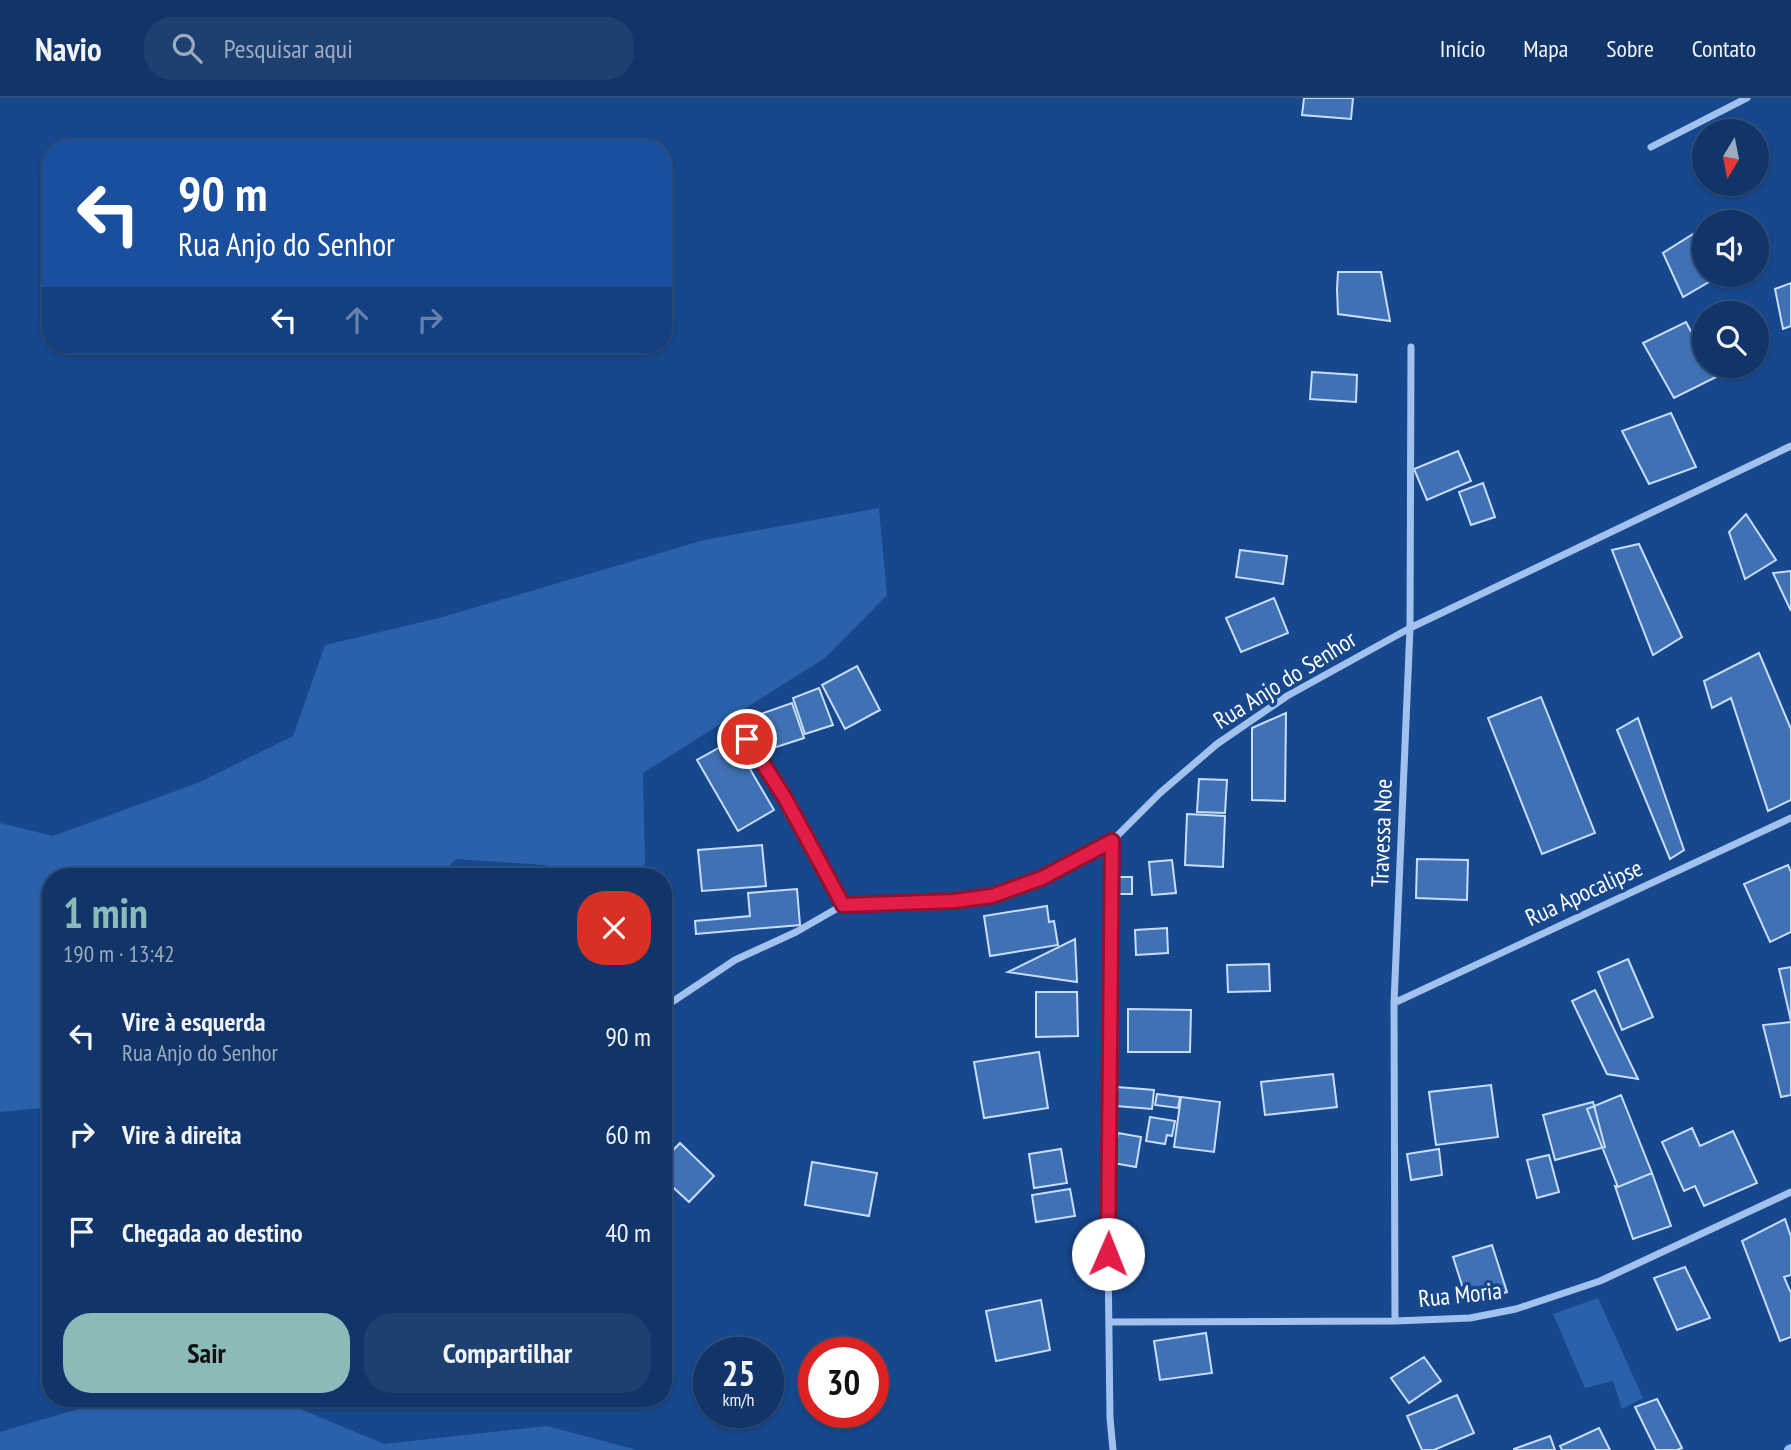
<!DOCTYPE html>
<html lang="pt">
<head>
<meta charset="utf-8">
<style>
  :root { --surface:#113569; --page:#1e4071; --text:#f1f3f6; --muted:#9cabc0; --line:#30507d; --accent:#8bbbb9 }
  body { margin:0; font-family:"PT Sans Narrow",sans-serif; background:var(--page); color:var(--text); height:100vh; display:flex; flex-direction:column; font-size:26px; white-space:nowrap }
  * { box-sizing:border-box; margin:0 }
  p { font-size:23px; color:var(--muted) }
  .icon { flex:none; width:38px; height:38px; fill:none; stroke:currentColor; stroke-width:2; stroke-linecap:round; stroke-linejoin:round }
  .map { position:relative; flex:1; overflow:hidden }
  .details { position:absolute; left:42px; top:770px; width:630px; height:539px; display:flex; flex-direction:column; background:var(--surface); border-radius:28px; box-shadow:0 2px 5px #0004,0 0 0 2px var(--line) }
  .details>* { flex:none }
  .guide { position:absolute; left:42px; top:42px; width:630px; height:214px; border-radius:28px; box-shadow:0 2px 5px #0004,0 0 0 2px var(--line); background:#1a4fa0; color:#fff; overflow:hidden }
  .needle { width:46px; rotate:190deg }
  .fabs { position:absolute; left:1692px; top:21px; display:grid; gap:14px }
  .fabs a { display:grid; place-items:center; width:77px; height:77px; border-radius:50%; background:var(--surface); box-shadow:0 2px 5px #0004,0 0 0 2px var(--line); font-size:35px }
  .speed { position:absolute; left:693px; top:1239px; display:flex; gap:14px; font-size:35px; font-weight:700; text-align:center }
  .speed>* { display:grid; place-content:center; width:91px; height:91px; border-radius:50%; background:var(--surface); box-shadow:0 2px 5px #0004,0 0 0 2px var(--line); line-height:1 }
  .speed small { font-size:18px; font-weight:400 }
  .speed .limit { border:10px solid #d22; background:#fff; color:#111 }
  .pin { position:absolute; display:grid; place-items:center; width:60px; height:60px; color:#fff; margin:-30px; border:4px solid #fff; border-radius:50%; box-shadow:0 2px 7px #0007 }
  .me { position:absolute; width:77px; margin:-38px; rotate:1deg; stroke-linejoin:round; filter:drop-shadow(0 0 5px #0008) }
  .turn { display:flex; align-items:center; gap:24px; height:147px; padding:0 21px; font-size:32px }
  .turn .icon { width:91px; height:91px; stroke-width:2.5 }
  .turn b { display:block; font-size:49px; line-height:60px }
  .lanes { display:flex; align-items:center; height:66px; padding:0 21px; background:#0003; justify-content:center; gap:35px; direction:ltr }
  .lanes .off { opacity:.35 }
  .round { display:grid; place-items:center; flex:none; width:74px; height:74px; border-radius:28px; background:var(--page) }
  .head { display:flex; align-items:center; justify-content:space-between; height:119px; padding:0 21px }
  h1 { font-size:42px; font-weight:700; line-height:52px; color:var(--accent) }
  .button { display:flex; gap:14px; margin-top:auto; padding:14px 21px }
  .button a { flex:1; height:80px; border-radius:28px; background:var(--accent); color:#111; font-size:28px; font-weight:700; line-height:80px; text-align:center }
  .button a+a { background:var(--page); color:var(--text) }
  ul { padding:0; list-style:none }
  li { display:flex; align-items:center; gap:21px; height:98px; padding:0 21px }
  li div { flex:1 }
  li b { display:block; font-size:26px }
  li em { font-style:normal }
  header { display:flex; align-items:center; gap:42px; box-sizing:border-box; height:98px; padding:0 35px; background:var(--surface); border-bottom:2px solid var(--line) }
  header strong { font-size:33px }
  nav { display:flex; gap:38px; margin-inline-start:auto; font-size:24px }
  .search { width:490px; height:63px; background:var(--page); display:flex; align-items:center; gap:18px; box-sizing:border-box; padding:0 24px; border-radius:28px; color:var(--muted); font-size:26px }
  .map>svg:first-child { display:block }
  .green { fill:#2a61aa }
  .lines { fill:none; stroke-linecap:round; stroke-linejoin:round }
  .stream { stroke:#94bdf1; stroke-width:10 }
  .building { fill:#4071b4; stroke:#c7ddfa; stroke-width:2 }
  .minor { stroke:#a1c2ee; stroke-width:7 }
  .route-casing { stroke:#92132f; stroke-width:18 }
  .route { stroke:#e11d48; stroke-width:12 }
  .labels { text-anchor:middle; stroke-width:7; stroke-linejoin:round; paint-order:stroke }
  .street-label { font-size:24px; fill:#fff; stroke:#17478c }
</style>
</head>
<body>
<header>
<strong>Navio</strong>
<div class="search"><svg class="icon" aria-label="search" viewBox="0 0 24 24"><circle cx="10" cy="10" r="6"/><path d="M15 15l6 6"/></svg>Pesquisar aqui</div>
<nav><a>Início</a><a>Mapa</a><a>Sobre</a><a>Contato</a></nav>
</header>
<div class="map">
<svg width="1791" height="1352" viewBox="0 0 1791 1352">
  <rect width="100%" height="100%" fill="#17478c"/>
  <!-- green -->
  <path class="green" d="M879 410 887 497 825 560 643 675 645 766 629 779H578L544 767 456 761 438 779H51V1009L0 1014V725L53 738 200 684 293 638 325 547 439 520 704 442Z
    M1598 1200 1643 1300 1622 1311 1613 1283 1585 1290 1553 1216Z
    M116 1300H274L384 1346 547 1328 637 1352H0V1334Z"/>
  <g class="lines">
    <!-- stream -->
    <path class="stream" d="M1789 1352 1791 1351"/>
  </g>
  <!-- building -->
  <path class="building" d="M1304 0H1353L1351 21 1302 17Z
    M1704 129V177H1721L1683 199 1663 155Z
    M1338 174H1381L1390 223 1338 216 1337 191Z
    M1791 185V228L1783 231 1775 191Z
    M1686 224 1704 258V268H1710L1716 279 1674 300 1643 245Z
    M1312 274 1357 277 1356 304 1310 301Z
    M1671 315 1696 369 1649 386 1622 333Z
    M1458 353 1471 383 1427 402 1414 371Z
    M1483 385 1495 419 1471 427 1459 394Z
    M1746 416 1776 462 1745 481 1729 434Z
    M1639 446 1682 539 1653 557 1612 452Z
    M1240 452 1287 458 1283 486 1236 479Z
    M1791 473V513L1773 475Z
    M1274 500 1288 535 1241 554 1226 520Z
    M1759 555 1791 631V702L1768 713 1731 600 1712 610 1704 583Z
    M857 568 880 612 845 631 822 587Z
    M819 590 833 627 805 636 793 600Z
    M1541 599 1595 735 1542 756 1488 620Z
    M792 605 804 640 767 652 755 618Z
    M1286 615 1285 703 1252 702V630Z
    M1638 620 1684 752 1670 761 1617 632Z
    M733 642 774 712 738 733 697 662Z
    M1199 681 1227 682 1225 715 1197 714Z
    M1187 716 1225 718 1223 769 1185 767Z
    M762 747 766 788 702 793 698 752Z
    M1417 761 1468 762 1467 802 1416 800Z
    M1172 762 1176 795 1152 797 1149 764Z
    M1788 767 1791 774V834L1770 844 1744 786Z
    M1116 779H1132V796H1116Z
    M797 791 800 827 696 836 695 823 750 818 748 795Z
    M1047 808 1049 824 1054 823 1058 847 990 858 984 818Z
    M1167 830 1168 855 1136 857 1135 832Z
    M1075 841 1077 884 1008 874Z
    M1628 861 1653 919 1622 932 1598 874Z
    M1269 866 1270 893 1228 894 1227 867Z
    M1791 869V923L1779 871Z
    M1595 892 1638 981 1607 976 1572 903Z
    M1036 894H1077L1078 938 1036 939Z
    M1128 911 1191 912 1190 954H1128Z
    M1791 924V997L1781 999 1763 927Z
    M1039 954 1048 1010 984 1020 974 964Z
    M1333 976 1337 1009 1265 1017 1261 984Z
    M1491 987 1498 1039 1436 1047 1429 994Z
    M1117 989 1154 992 1152 1011 1116 1008Z
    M1157 996 1180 999 1178 1010 1155 1007Z
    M1621 997 1652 1075 1618 1089 1587 1011Z
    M1181 999 1220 1004 1214 1054 1174 1049Z
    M1593 1004 1605 1049 1555 1062 1543 1017Z
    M1150 1019 1175 1023 1172 1038 1167 1037 1165 1046 1146 1043Z
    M1692 1030 1700 1048 1733 1033 1757 1085 1704 1108 1695 1088 1684 1093 1662 1044Z
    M1118 1035 1141 1039 1136 1069 1113 1065Z
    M680 1045 714 1078 689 1104 663 1080V1063Z
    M1061 1051 1067 1085 1034 1090 1029 1056Z
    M1439 1051 1442 1077 1411 1082 1407 1056Z
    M1549 1057 1559 1094 1537 1100 1527 1062Z
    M812 1064 877 1075 869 1118 805 1107Z
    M1652 1075 1671 1128 1633 1141 1615 1088 1618 1089Z
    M1070 1091 1075 1118 1036 1124 1032 1097Z
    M1785 1121 1791 1139V1177L1784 1179 1790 1193H1791V1239L1780 1243 1742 1143Z
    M1492 1147 1507 1194 1468 1206 1453 1159Z
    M1685 1169 1710 1220 1677 1232 1654 1180Z
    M1041 1202 1050 1252 996 1263 986 1213Z
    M1206 1235 1212 1275 1160 1282 1154 1243Z
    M1424 1259 1441 1283 1409 1305 1391 1280Z
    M1457 1297 1474 1335 1434 1352H1422L1407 1318Z
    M1657 1301 1682 1350 1677 1352H1656L1635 1309Z
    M1599 1330 1610 1352H1562L1560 1348Z
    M1550 1338 1555 1352H1514V1351Z"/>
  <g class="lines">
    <!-- minor -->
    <path class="minor" d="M1651 49 1747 0
      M734 622 785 700 843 807
      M1112 743 1108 1156 1110 1320 1113 1352
      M1394 905 1791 720
      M663 910 735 862 796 834 843 807 953 803 992 798 1042 780 1112 743 1160 695 1217 646 1287 598 1410 530 1791 348
      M1395 1223 1394 905 1410 530 1411 249
      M1109 1224 1395 1223 1470 1220 1516 1211 1600 1183 1791 1094"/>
  </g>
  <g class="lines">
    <defs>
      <path id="route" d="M747 641 785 700 843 807 954 803 992 798 1042 780 1112 743 1108 1156"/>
    </defs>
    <!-- route casing -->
    <use href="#route" class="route-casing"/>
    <!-- route -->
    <use href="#route" class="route"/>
  </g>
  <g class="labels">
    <!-- street labels -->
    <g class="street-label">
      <text transform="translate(1285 582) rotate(-32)" y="8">Rua Anjo do Senhor</text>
      <text transform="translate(1382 735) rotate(-88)" y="8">Travessa Noe</text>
      <text transform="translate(1584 795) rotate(-25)" y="8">Rua Apocalipse</text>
      <text transform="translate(1460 1197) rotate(-6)" y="8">Rua Moria</text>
    </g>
  </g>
</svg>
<div class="fabs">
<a><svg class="needle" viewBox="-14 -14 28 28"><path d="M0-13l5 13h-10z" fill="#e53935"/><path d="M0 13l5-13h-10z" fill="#9cabc0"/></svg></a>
<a><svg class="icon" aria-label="sound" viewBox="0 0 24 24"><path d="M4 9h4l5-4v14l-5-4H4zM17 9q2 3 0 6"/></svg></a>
<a><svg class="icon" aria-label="search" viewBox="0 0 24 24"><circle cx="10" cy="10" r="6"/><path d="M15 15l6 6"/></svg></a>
</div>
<div class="speed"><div>25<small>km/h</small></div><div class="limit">30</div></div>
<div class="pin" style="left:747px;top:641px;background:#d93025"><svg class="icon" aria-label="arrive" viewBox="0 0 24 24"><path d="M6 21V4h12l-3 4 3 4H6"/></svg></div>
<svg class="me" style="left:1108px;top:1156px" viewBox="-20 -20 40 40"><circle r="19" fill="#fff"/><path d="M0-13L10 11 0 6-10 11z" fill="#e11d48"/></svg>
<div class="guide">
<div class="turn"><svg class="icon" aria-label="left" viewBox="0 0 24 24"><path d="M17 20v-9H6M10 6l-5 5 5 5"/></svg><div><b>90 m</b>Rua Anjo do Senhor</div></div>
<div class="lanes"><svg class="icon" aria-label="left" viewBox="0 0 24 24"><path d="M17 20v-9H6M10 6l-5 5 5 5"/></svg><svg class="icon off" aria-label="ahead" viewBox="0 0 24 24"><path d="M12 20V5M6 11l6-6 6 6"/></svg><svg class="icon off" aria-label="right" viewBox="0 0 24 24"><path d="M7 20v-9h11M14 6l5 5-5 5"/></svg></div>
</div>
<section class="details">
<div class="head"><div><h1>1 min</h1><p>190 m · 13:42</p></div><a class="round" style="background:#d93025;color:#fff"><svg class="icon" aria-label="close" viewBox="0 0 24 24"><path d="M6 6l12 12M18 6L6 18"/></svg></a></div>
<ul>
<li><svg class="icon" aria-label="left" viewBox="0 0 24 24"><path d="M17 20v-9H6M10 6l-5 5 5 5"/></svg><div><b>Vire à esquerda</b><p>Rua Anjo do Senhor</p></div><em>90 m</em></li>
<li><svg class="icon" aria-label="right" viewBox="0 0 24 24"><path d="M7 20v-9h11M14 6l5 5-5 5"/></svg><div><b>Vire à direita</b></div><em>60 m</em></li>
<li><svg class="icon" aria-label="arrive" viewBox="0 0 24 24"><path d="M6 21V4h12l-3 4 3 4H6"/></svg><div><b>Chegada ao destino</b></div><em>40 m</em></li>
</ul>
<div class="button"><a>Sair</a><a>Compartilhar</a></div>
</section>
</div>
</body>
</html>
